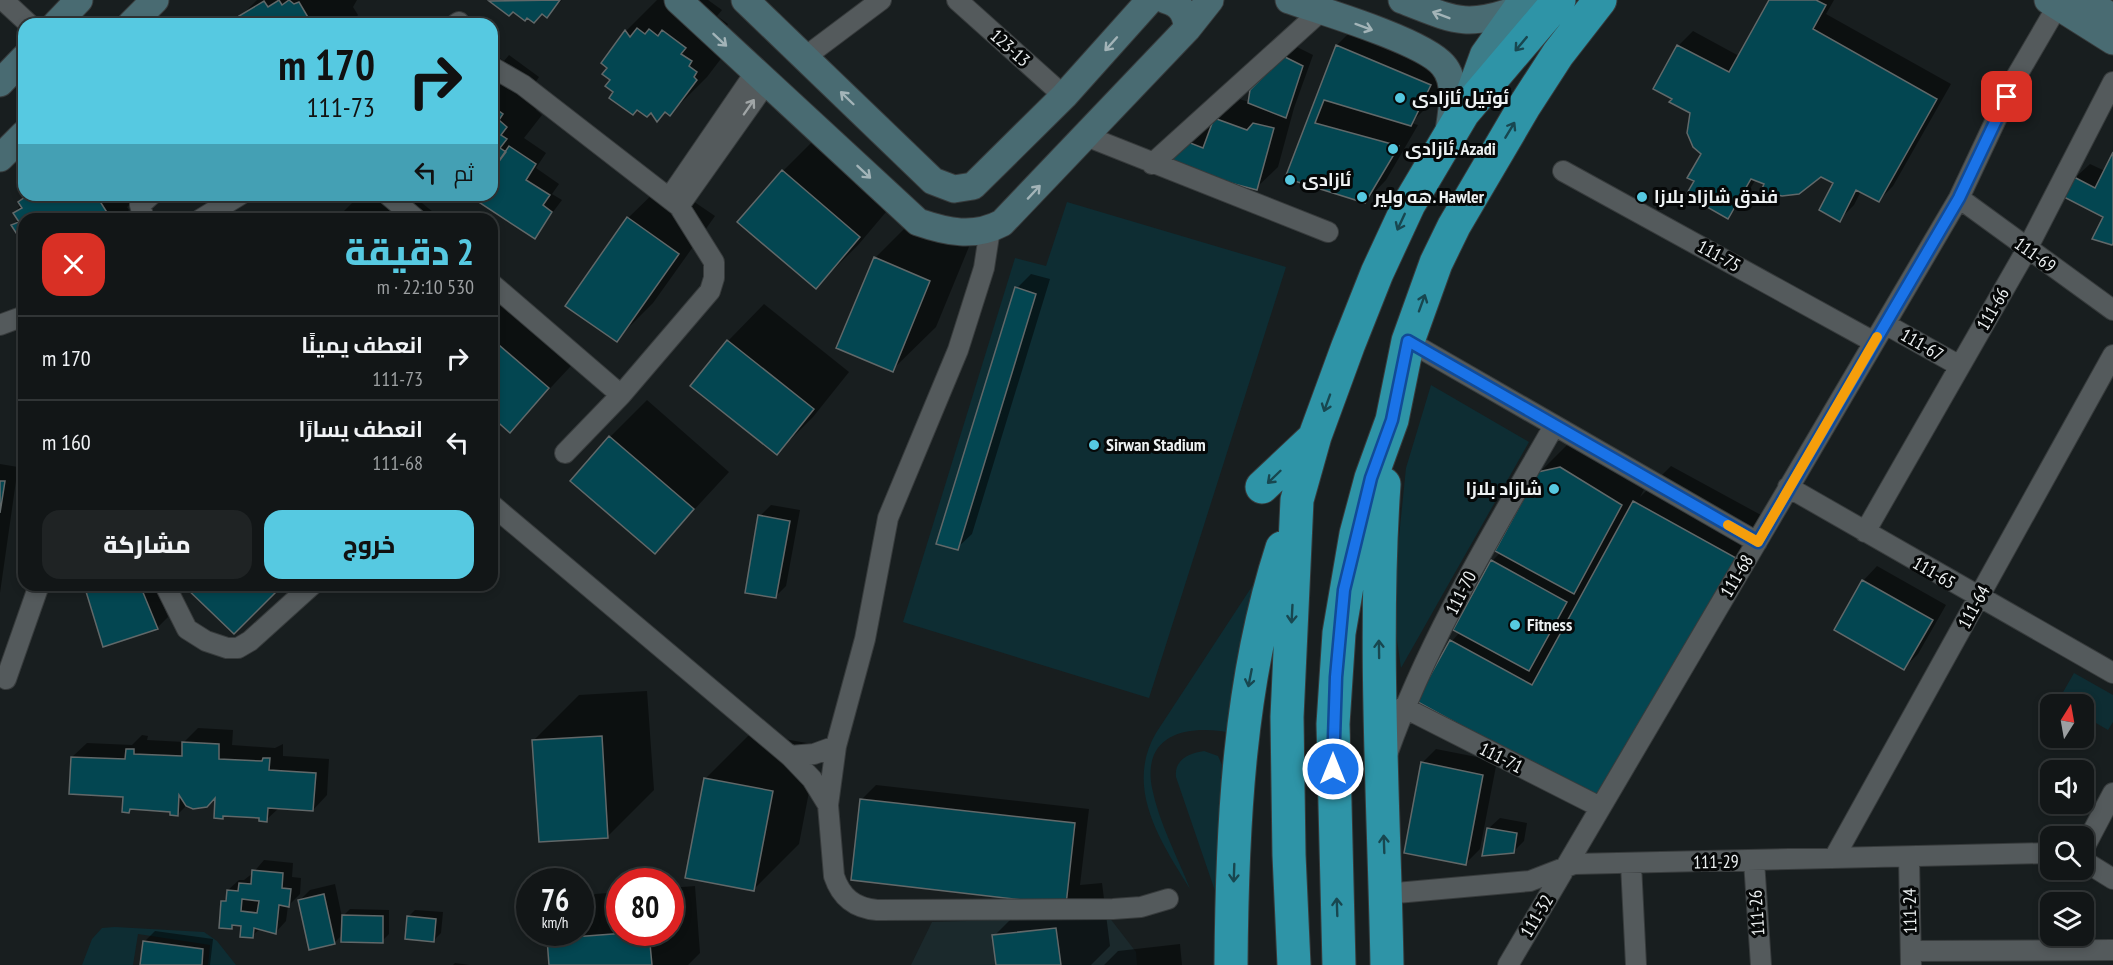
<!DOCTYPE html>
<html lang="ar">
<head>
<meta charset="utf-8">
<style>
  :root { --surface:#121617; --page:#1f2324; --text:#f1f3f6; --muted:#9c9fa1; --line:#313536; --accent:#56c9e1 }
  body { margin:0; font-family:"PT Sans Narrow",Cairo,sans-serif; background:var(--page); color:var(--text); direction:rtl; height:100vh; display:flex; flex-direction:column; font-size:22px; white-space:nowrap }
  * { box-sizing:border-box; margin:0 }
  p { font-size:20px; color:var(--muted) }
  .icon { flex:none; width:33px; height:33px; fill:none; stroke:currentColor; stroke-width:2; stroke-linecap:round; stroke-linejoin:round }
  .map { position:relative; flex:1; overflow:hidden; direction:ltr }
  .drawer { position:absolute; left:18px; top:213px; width:480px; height:378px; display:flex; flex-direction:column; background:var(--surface); border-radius:18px; box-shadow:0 3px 9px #0003,0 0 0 2px var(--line); direction:rtl }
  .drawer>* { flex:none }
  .hud { position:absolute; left:18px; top:18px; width:480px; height:183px; border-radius:18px; box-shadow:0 3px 9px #0003,0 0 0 2px var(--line); direction:rtl; background:#56c9e1; color:#111; overflow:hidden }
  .needle { width:39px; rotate:11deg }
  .controls { position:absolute; left:2040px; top:694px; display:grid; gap:12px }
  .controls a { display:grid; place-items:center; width:54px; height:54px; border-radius:12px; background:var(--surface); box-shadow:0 3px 9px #0003,0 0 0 2px var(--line); font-size:30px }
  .speed { position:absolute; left:516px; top:868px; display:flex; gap:12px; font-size:30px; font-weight:700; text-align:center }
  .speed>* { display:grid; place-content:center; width:78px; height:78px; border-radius:50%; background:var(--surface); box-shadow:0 3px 9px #0003,0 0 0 2px var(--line); line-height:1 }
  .speed small { font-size:15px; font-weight:400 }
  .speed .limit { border:9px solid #d22; background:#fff; color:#111 }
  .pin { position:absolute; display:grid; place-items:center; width:51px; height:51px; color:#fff; margin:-26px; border-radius:12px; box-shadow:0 3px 9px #0006 }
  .me { position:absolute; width:66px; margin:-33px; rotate:0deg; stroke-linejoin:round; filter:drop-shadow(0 0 4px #0008) }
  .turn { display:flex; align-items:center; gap:21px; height:126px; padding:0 24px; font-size:27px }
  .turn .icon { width:78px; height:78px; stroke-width:2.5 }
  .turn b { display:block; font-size:42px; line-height:51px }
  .then { display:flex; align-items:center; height:57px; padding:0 24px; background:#0003; gap:12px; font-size:22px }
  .round { display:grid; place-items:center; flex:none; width:63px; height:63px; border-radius:18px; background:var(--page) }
  .headline { display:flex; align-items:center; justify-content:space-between; height:102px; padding:0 24px }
  h1 { font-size:36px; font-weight:800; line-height:45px; color:var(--accent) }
  .action { display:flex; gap:12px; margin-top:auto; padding:12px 24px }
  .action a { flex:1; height:69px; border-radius:18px; background:var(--accent); color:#111; font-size:24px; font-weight:800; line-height:69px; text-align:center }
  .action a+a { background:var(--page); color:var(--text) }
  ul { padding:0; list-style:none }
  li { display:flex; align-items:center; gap:18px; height:84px; padding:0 24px; border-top:2px solid var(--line) }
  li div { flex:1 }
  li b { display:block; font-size:22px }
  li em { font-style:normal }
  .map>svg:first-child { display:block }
  .built { fill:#1b292c }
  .green { fill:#0e2d33 }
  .shadow { fill:#0007 }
  .building { fill:#034651; stroke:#616869; stroke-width:1.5; fill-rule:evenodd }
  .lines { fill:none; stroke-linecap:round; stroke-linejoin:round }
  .street-casing { stroke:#373b3c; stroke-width:22 }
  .secondary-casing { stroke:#373b3c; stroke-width:29 }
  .primary-casing { stroke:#373b3c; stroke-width:32 }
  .highway-casing { stroke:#373b3c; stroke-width:35 }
  .street { stroke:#545a5c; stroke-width:20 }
  .secondary { stroke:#496b72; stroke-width:27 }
  .primary { stroke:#3d7d89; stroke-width:30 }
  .highway { stroke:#2e94a7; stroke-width:33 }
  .oneway { stroke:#a3b4b8 }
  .oneway2 { stroke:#184750 }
  .oneway3 { stroke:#a0a5a6 }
  .route-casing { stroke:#114b97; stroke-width:15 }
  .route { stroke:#1a73e8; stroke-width:10 }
  .slow { stroke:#f59e0b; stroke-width:10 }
  .poi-dot { fill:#56c9e1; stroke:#060808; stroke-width:2 }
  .labels { text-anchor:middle; stroke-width:6; stroke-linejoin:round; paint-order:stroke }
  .street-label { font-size:18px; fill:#ecf0f1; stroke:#060808 }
  .poi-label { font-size:18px; font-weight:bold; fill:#ecf0f1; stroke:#060808; text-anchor:start }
</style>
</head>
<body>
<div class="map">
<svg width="2113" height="965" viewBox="0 0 2113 965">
  <rect width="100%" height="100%" fill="#181e1f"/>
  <!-- built -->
  <path class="built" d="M1109 917 1136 952 1137 965H1061L1056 928 993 935 996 965H911L932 922Z"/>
  <!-- green -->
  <path class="green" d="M1067 202 1286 267 1149 698 903 622 1015 258 1046 266Z
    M1431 385 1529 442 1401 668 1392 606 1406 468Z
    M1268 562 1237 734C1195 724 1141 729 1152 788 1159 823 1177 856 1190 889 1161 842 1124 788 1156 733Z
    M2074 673 2113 695V722L2108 730 2084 716V705H2064L2058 701Z
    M1204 751 1218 756 1223 767 1226 923 1176 777C1174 760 1189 753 1204 751Z
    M115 927 204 932 217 941 236 965H208L210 945 138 934 133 965H82L92 939 102 928Z"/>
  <!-- shadow -->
  <path class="shadow" d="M257 0H357L353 7 358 15 351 24H239L243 20 241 16Z
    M562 0 547 16 543 13 513 10 509 14 491 1Z
    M657 0H708L722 10 717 16 728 24 725 29 733 43 707 77 670 114 666 111H651L615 92 609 67 603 63 626 31Z
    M1770 0H1834L1826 14 1951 84 1893 186 1879 200 1861 191 1854 205 1839 220 1835 183 1821 175 1756 179 1742 202 1728 217 1696 181 1703 154 1692 112 1655 88 1678 46 1693 31 1739 56Z
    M1358 24 1451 64 1431 103 1411 123 1418 125 1386 180 1365 202 1287 178 1337 45Z
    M1295 46 1313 55 1294 108 1278 167 1256 188 1165 164 1210 122 1213 123 1236 98 1249 102 1251 91Z
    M509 55 539 77 535 83 542 101 536 110 542 115 524 138 546 153 536 168 559 184 552 194 562 200 534 237 478 195H492V63L498 57 504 61Z
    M826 128 902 193 859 244 816 287 783 171Z
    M2113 156V242L2105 216 2066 186 2090 164 2105 171Z
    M665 182 715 216 653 303 616 340 628 218Z
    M27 195H139L127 207 129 210 121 219H24V242L13 225 19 219 15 213Z
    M360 195H424L427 197 422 203 433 212 430 216 434 219H336Z
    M918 215 973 237 936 327 892 370 875 258Z
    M1031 274 1050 279 972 534 957 548 1017 288Z
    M502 280 585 351 510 431 492 415V290Z
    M764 304 849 372 813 417 777 453 728 341Z
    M647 400 729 472 655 552 610 437Z
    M1569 443 1651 476 1640 497 1671 466 1772 521 1637 764 1452 641 1460 632 1492 561 1501 552 1539 473Z
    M0 464 18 467 0 593Z
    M771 505 800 510 786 586 776 596 760 516Z
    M1877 566 1946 605 1918 654 1904 668 1863 581Z
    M86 585H155L168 617 157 628Z
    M647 691 654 790 608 836 533 741 579 695Z
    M198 728 233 730 232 745 275 748 283 744V756L329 759 327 795 313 810 279 808 266 820 261 816 225 814 222 817 217 796 187 805 178 814 172 810 132 808 129 811 124 796 72 757 87 743 132 745 142 735 148 736 147 740 184 742Z
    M751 733 818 745 799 844 753 890 705 779Z
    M1436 749 1497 761 1480 849 1466 863 1422 763Z
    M876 785 1089 809 1080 885 1102 883 1110 946 1091 965H998L994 936 1031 899 861 800Z
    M1500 818 1527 823 1524 841 1513 852 1489 828Z
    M264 860 293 863 292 877 301 878 300 894 288 906 286 921 276 932 262 927 252 936 243 924H235L231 927 223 901 228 897V890L239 880H244L253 873Z
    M335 884 342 917 350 909 389 910V934L382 941 343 934 334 943 300 900 310 890Z
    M695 886 700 953 688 965H551L549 940 556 933H580V908L595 894 620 892V933H670V888Z
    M415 910 443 912 441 933 434 940 408 917Z
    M155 931 213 939 210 965H141L144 942Z
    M1180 944 1182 965H1104L1118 951Z
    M455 963 470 965H453Z"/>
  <!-- building -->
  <path class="building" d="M279 0 282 5 289 0 294 4 299 2 312 24H240L243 22 239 16 264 1 268 7Z
    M560 0 547 18 542 14 534 23 527 18 525 21 513 12 509 16 489 1Z
    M1769 0H1816L1826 5 1813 29 1937 99 1879 202 1856 190 1840 222 1819 210 1833 183 1821 177 1799 194 1782 196 1761 191 1764 184 1751 179 1728 219 1686 195 1694 181 1687 178 1701 154 1693 147 1687 133 1690 113 1669 102 1672 99 1653 89 1677 45 1729 72Z
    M637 28 645 34 649 29 658 36 662 30 686 48 681 54 692 61 689 66 697 72 694 77 697 80 670 116 665 112 657 122 651 113 647 117 637 110 633 115 609 98 613 92 605 86 610 80 602 74 607 68 601 63 625 30 630 37Z
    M1336 45 1431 85 1411 126 1324 100 1315 123 1399 146 1365 203 1285 178Z
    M1283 56 1303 66 1286 118 1248 103 1250 90Z
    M492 106 503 114 499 120 507 127 501 135 507 139 500 148 506 152 492 171Z
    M1214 118 1247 130 1253 123 1274 128 1257 190 1162 165 1188 142 1203 148Z
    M509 146 536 164 526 180 550 195 543 205 552 212 535 239 474 199 476 195H492V171Z
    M2113 152V243L2112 245 2092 239 2103 217 2060 195 2074 177 2095 188Z
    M782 170 860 237 816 289 737 222Z
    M28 195H96L108 214 103 219H24V245L11 225 19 222 13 213 22 208 18 202Z
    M627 217 679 254 617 342 565 306Z
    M874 257 930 281 893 372 836 348Z
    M1015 287 1036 294 958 550 936 544Z
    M492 339 549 388 510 433 492 417Z
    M727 340 814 409 777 455 690 386Z
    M609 436 694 509 655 554 570 481Z
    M1560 467 1622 505 1574 594 1495 551 1538 472Z
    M0 481H5L0 513Z
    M1633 501 1736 558 1600 802 1416 701 1450 640 1532 685Z
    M758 515 790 521 776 598 745 593Z
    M1491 560 1567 602 1529 671 1453 630Z
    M1862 580 1933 620 1904 670 1834 630Z
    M84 585H140L158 629 103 647Z
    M183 585H281L282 586 234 634Z
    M602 736 608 838 539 842 532 740Z
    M182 742 219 744V759L262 761 263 758H270L269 770 316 773 313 811 268 808 267 822 259 821V818L223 816V819L214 818 215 798 207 807 193 809 186 806 179 795 178 816 170 815V812L130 809 129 813 122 812 123 797 69 794 71 757 125 759 126 749H134V754L182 756Z
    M1421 762 1483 775 1466 865 1404 853Z
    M704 778 773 791 754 891 685 878Z
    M860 799 1075 823 1066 905 851 880Z
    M1487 828 1517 833 1514 853 1482 856Z
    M252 870 283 873 282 888 291 889 289 907 279 905 276 934 254 928 253 938 240 937 241 926 232 925V929L219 928 221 901H226L227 890 238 891 239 883 251 884ZM242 899 259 901 257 913 241 911Z
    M324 894 335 944 309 950 298 900Z
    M342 915 383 916V943L341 942Z
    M407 916 436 919 434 942 405 939Z
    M1056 928 1061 965H996L992 935Z
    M626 933H649L652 965H549L547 939Z
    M143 941 203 949 202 965H140Z"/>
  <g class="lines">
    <defs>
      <path id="street" d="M3 0 29 24
        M957 0 1064 96
        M456 24 459 22
        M805 57 881 0
        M492 67 523 85 679 206 714 262V278L710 291 621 395 565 453
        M1086 136 1328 232
        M1152 164 1321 11
        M1563 171 1874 342
        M388 195 416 219
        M670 197 755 73
        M1959 198 2113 310
        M679 206 766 83
        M144 219 140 205 151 195
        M201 219 240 195
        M990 229 984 268 958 350 888 518 865 639 836 746 828 805 834 876C841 897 854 908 877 910L1113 909 1141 907 1168 899
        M492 284 621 395
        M1885 324 1960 366
        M0 325 24 316
        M1408 341 1757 542
        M1788 487 2113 673
        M492 505 790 756 812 779 828 805
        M1865 532 2027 249 2113 82
        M165 585 187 629 206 641 227 648H238L250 641 312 585
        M6 679 39 585
        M1403 707 1600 807
        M1388 752C1429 637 1494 531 1554 426
        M790 756 814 754 836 746
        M2084 848 2113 793
        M1909 857 1911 965
        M1834 858 2113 355
        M1754 861 1761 965
        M2084 861 2113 879
        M1631 864 1636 965
        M1385 894 1530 881 1574 864 2050 853
        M1911 951 2113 950
        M1508 965 1959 198 2016 77 2061 0"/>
      <path id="secondary" d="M678 0 918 222C947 232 974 238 1002 223L1187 29 1210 0
        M745 0 933 181 954 189 973 186 1064 96 1150 0
        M1166 0C1181 4 1187 15 1187 29
        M1289 0C1322 11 1423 41 1443 65 1459 83 1451 116 1448 137
        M1402 0C1452 19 1465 29 1518 9
        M2048 0 2113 41
        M2086 0 2113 18
        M56 24 79 0
        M131 24 155 0
        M0 83 24 58
        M0 158 24 134"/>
      <path id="primary" d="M1466 107 1485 55 1524 0"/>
      <path id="highway" d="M1384 484C1373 644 1384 805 1387 965
        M1262 487 1314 438
        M1231 965C1232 825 1239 681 1282 548
        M1294 965 1289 855 1287 717 1297 500 1315 436 1348 346 1377 273 1409 204 1463 113 1559 0
        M1339 965 1333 724 1339 633 1356 534 1371 478 1392 420 1408 341 1436 263 1454 226 1525 105 1558 54 1600 0"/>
    </defs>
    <!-- street casing -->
    <use href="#street" class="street-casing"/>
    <!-- secondary casing -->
    <use href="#secondary" class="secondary-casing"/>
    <!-- primary casing -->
    <use href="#primary" class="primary-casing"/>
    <!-- highway casing -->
    <use href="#highway" class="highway-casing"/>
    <!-- street -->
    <use href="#street" class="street"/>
    <!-- secondary -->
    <use href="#secondary" class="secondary"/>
    <!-- primary -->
    <use href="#primary" class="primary"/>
    <!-- highway -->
    <use href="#highway" class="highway"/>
  </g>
  <!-- one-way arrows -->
  <defs><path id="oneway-shaft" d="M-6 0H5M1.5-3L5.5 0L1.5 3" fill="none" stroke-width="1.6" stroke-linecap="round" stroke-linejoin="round" transform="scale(1.5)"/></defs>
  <g class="oneway">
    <use href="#oneway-shaft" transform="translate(1441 15) rotate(-159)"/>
    <use href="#oneway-shaft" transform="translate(1364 27) rotate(20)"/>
    <use href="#oneway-shaft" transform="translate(720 40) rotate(43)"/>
    <use href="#oneway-shaft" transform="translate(1111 44) rotate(132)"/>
    <use href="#oneway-shaft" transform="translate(847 98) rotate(-136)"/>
    <use href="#oneway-shaft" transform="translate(864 172) rotate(43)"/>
    <use href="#oneway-shaft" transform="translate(1034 192) rotate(-47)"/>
  </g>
  <g class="oneway2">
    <use href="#oneway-shaft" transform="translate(1521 44) rotate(130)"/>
    <use href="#oneway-shaft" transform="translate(1510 130) rotate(-59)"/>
    <use href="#oneway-shaft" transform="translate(1401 222) rotate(115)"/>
    <use href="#oneway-shaft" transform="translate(1422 303) rotate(-70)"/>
    <use href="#oneway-shaft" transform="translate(1327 403) rotate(110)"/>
    <use href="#oneway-shaft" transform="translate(1274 477) rotate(136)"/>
    <use href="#oneway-shaft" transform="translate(1292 614) rotate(93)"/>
    <use href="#oneway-shaft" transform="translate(1379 649) rotate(-91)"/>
    <use href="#oneway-shaft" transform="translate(1250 678) rotate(101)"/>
    <use href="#oneway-shaft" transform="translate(1384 844) rotate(-92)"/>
    <use href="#oneway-shaft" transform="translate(1234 873) rotate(92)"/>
    <use href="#oneway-shaft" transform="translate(1337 907) rotate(-92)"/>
  </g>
  <use class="oneway3" href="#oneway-shaft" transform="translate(749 107) rotate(-55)"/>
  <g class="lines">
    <defs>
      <path id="route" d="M1333 769 1336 677 1344 590 1371 478 1392 420 1408 341 1758 542 1959 198 2007 97"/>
    </defs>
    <!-- route casing -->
    <use href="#route" class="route-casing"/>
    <!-- route -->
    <use href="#route" class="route"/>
    <!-- slow -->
    <path class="slow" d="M1728 525 1758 542 1877 337"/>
  </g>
  <!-- markers -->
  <g class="poi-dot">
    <circle cx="1400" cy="98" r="6"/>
    <circle cx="1393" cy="149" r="6"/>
    <circle cx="1290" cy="180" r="6"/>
    <circle cx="1362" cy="197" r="6"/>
    <circle cx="1642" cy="197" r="6"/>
    <circle cx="1094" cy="445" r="6"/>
    <circle cx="1554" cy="489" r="6"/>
    <circle cx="1515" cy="625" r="6"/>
  </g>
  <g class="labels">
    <!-- street labels -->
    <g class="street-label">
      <text transform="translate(1010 48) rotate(42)" y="6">123-13</text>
      <text transform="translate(2035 255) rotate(36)" y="6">111-69</text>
      <text transform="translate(1719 256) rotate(29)" y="6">111-75</text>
      <text transform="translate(1993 309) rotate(-60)" y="6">111-66</text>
      <text transform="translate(1922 345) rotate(30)" y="6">111-67</text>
      <text transform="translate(1934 573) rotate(30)" y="6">111-65</text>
      <text transform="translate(1737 576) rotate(-59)" y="6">111-68</text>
      <text transform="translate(1461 593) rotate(-63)" y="6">111-70</text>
      <text transform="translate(1974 607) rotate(-61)" y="6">111-64</text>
      <text transform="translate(1501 758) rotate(27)" y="6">111-71</text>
      <text transform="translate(1716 862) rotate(-1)" y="6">111-29</text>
      <text transform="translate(1910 911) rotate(-91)" y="6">111-24</text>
      <text transform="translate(1757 913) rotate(-94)" y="6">111-26</text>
      <text transform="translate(1537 916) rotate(-59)" y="6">111-32</text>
    </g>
    <!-- poi labels -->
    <g class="poi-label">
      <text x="1412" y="104">ئوتیل ئازادی</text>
      <text x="1405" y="155">ئازادى. Azadi</text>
      <text x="1302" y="186">ئازادی</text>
      <text x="1374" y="203">هه ولير. Hawler</text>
      <text x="1654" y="203">فندق شازاد بلازا</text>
      <text x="1106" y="451">Sirwan Stadium</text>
      <text x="1542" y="495" text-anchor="end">شازاد بلازا</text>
      <text x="1527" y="631">Fitness</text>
    </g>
  </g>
</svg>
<div class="controls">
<a><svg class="needle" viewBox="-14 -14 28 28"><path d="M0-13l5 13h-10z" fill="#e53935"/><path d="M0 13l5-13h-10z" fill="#9c9fa1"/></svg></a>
<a><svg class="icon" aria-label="sound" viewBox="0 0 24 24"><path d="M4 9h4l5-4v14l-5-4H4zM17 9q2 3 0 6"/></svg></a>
<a><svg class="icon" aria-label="search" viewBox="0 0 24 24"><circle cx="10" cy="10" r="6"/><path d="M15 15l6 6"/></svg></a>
<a><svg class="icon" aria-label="layers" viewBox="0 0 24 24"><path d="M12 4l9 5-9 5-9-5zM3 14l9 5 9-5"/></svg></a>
</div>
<div class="speed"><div>76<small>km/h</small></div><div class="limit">80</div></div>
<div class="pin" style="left:2007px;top:97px;background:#d93025"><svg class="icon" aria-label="arrive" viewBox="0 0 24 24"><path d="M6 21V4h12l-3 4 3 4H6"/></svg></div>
<svg class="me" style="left:1333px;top:769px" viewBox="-20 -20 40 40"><circle r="17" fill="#1a73e8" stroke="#fff" stroke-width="3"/><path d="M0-11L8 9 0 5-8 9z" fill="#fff"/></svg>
<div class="hud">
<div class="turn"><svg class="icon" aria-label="right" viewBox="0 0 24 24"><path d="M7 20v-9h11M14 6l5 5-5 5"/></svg><div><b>170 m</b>111-73</div></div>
<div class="then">ثم<svg class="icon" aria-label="left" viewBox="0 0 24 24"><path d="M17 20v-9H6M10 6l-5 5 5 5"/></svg></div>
</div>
<section class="drawer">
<div class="headline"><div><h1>2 دقيقة</h1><p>530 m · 22:10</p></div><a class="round" style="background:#d93025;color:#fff"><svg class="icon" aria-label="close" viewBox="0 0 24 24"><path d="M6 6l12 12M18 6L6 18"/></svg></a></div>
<ul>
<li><svg class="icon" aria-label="right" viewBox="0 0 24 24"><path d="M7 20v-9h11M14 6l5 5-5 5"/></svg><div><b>انعطف يمينًا</b><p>111-73</p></div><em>170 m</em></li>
<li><svg class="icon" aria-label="left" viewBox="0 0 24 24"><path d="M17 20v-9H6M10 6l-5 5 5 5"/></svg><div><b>انعطف يسارًا</b><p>111-68</p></div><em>160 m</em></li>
</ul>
<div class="action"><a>خروج</a><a>مشاركة</a></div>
</section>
</div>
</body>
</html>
